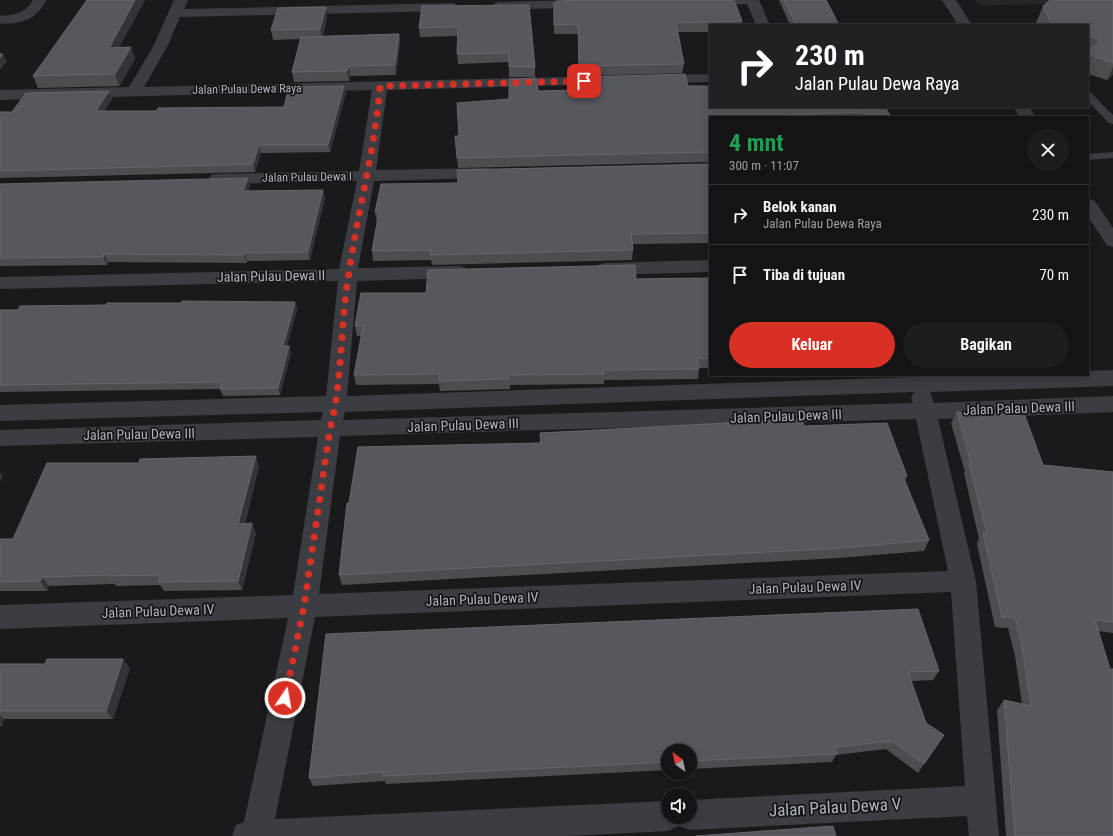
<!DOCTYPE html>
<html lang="id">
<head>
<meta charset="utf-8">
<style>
  :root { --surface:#141415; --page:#1d1d1e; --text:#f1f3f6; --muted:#9d9ea0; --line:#333334; --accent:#d93025 }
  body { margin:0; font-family:"Roboto Condensed",sans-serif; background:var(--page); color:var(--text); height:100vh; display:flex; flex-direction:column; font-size:15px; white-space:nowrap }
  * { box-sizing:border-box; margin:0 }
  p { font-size:13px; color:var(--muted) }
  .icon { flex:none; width:22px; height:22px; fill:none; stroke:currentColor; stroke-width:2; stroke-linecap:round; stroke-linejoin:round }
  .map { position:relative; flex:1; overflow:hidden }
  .details { position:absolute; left:709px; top:116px; width:380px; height:260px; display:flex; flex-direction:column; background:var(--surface); border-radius:0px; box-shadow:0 2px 10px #0003,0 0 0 1px var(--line) }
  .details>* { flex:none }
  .hud { position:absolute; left:709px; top:24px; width:380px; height:84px; border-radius:0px; box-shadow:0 2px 10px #0003,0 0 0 1px var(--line); background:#202124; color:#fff; overflow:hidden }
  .needle { width:26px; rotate:327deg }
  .tools { position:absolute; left:661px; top:744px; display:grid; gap:8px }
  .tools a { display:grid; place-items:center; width:36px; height:36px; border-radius:50%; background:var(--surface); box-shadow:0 2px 10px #0003,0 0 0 1px var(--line); font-size:20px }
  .pin { position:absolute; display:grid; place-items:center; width:34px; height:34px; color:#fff; margin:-17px; border-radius:8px; box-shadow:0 2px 6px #0006 }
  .me { position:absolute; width:44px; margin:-22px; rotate:12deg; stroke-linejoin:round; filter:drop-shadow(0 0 3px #0008) }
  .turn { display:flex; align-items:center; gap:14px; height:84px; padding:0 20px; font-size:18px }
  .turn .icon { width:52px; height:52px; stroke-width:2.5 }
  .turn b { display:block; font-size:28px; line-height:34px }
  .round { display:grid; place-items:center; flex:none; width:42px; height:42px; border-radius:21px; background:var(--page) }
  .summary { display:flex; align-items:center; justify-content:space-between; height:68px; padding:0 20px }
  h1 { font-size:24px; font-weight:700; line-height:30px; color:#1e9e55 }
  .action { display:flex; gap:8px; margin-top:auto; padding:8px 20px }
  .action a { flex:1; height:46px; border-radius:24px; background:var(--accent); color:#fff; font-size:16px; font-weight:700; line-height:46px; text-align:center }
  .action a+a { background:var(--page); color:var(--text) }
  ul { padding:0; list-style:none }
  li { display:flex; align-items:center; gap:12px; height:60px; padding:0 20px; border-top:1px solid var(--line) }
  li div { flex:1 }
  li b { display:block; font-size:15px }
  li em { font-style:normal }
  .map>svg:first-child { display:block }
  .built { fill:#26262a }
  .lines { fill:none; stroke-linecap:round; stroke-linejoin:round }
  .service { fill:#3b3d42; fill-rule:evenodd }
  .minor { fill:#3b3d42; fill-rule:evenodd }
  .tertiary { fill:#3b3d42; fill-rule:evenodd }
  .wall { fill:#4b4d51 }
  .shaded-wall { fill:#333437 }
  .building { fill:#56585d; stroke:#63666c }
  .route { stroke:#d93025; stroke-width:7; stroke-dasharray:0 12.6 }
  .labels { text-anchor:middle; stroke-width:3.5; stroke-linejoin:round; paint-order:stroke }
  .far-street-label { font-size:12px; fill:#acb3bc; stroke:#151517 }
  .street-label { font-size:14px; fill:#acb3bc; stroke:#151517 }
  .near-street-label { font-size:17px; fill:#acb3bc; stroke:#151517 }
</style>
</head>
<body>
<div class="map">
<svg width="1113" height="836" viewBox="0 0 1113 836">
  <rect width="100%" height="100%" fill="#1a1a1c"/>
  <!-- built -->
  <path class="built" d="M975 0H1113V1L980 6Z"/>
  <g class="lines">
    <!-- service -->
    <path class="service" d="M1088 92 1091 93 1113 115V124L1109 123 1088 101Z
      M1113 152V158L1088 160V154Z"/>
    <!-- minor -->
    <path class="minor" d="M33 0H47C34 21 24 23 0 24V16C15 15 25 13 33 0Z
      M174 0H188L184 9 451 3 456 4 458 7 456 10 451 11 180 17 167 47 144 87 609 76 614 77 616 80 614 83 609 84 387 90 376 170 487 168 493 169 495 173 493 177 487 178 374 181 358 268 459 266 466 268 468 272 466 276 459 278 357 281 347 396 975 375H1088V371L1113 370V386L930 392 934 403 1113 396V412L938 419 976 581 999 836H969L967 816 690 830 679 826 668 831 568 836H232L236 825 244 822 288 618 0 629V605L293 595 318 437 0 446V430L321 420 323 412 0 421V405L326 396 338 281 0 289V277L339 269 357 181 217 184 211 183 209 179 211 175 217 174 359 171 372 90 0 100V90L129 87 153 47ZM914 392 911 397 913 403 343 420 345 412ZM916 419 948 571 319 594 340 436ZM951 592 965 786 690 800V817H668V801L275 819 315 617Z
      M583 0 588 1 590 4 588 7 500 10 495 9 493 6 495 3 500 2Z
      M698 0H759L770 25H756L747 4 704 5 699 4Z
      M710 74V82L657 83 652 82 650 79 652 76 657 75Z
      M710 260V272L605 275 598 273 596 269 598 265 605 263Z"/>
    <!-- tertiary -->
    <path class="tertiary" d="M942 0H956L972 25H958Z
      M1013 107H1029L1036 117H1020Z
      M1088 199 1094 200 1113 228V247L1107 245 1088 217Z"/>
  </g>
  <!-- wall -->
  <path class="wall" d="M145 0 119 47H131L135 59 119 86 38 88 33 76Z
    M779 0H826L839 25H790Z
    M1113 0V74L1107 80 1088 74V25H1038L1036 23 1043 6Z
    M720 1 742 21V25H710V32H678L684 64 682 73 579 76 578 34H554V3Z
    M422 6 535 67V77H509V62L458 64 457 54 458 36 420 37 419 28Z
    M327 17 323 36 399 34 400 43 396 75 350 76 349 81 294 82 292 72 301 39 273 40 271 30Z
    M579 77 688 86 885 107 891 117H710V162L458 168 457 158 459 136 509 99 538 91 579 90Z
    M344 86 346 93 330 152 261 153 255 172 0 178V112H12L109 91 112 99 104 111H157L281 107Z
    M710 164V243L632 244 633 250 632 260 432 265 431 260 373 261 372 251 377 223 375 212 458 183Z
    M0 184 250 186 248 191 323 190 325 198 310 260 247 261V263L108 262 107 265 0 266Z
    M710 278V368H699L698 379 604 380V384L510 385V389L440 391 439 384 356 385 354 375 361 336H357L355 326 426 293 636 279Z
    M295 302 297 309 287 346H289L291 353 280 395 223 396 220 389 0 392V310H18L106 305 182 303Z
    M957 412 1043 465 1113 472V633L1098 631 1113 836H1006L997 710 1004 700 1022 704 1015 656 1008 628 995 627 977 544 979 539 964 473 965 472 951 423Z
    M804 426 907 476 905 481 929 540 924 551 838 558 342 585 339 575 349 503 540 443V433Z
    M259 466 245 524 256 533 242 590 164 591 160 585 116 586 115 584 49 586 47 591H0V539H13Z
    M326 634 939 671 933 680 911 681 924 764 918 773 886 749 836 755 832 762 690 769V751H668V770L386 784 385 781 313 786 309 778Z
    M0 664 130 668 113 719H4L2 726H0Z"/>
  <!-- shaded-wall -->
  <path class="shaded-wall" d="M135 0H145L113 59 109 48Z
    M326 7 327 17 322 38 320 29Z
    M399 34 400 43 396 75 395 65Z
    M131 47 135 59 119 86 115 74Z
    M3 54 7 61 0 70V58Z
    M349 66 350 76 349 81 347 71Z
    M1113 67V74L1107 80Z
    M344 86 346 93 330 152 328 145Z
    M109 91 112 99 99 119 96 111Z
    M259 145 261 153 255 172 253 164Z
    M248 178 250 186 245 199 243 191Z
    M323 190 325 198 310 260 308 252Z
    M245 253 247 261V263L244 255Z
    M104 254 108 262 107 265 103 257Z
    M295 302 297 309 285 353 283 346Z
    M289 346 291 353 280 395 278 388Z
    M256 456 259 466 242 534 238 524Z
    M0 472 3 476 0 482Z
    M252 523 256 533 242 590 238 581Z
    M42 577 49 586 47 591 40 581Z
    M123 659 130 668 113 719 106 711Z
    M0 715 4 719 2 726 0 724Z"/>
  <!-- building -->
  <path class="building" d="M87 0H135L109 48 131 47 115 74 33 76Z
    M586 0H734L742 21 676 23 684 64 579 66 578 24 554 25V3H556V1Z
    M784 0H826L839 25H796Z
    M1050 0H1113V63L1088 54V51L1101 40 1088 36V25H1055L1052 24 1043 6Z
    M529 5 535 67H509V53L457 54 458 27 419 28 422 6Z
    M326 7 320 29 271 30 278 8Z
    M399 34 395 65 349 66 347 71 292 72 301 37Z
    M0 54H3L0 58Z
    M685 74 688 86H710V107H885L891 117H864L861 112 786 115 787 117H710V152L457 158 455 136H459L457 103 509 99V79L536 78 538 91 580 90 579 77Z
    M344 86 328 145H259L253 164 0 171V112H12L26 93 109 91 96 111H157L158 108 281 107H284L289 87Z
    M710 164V233L631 234 633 250 430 255 431 250 372 251 379 212H375L381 184 458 183 457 170Z
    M248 178 243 191 323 190 308 252 245 253 244 255 104 254 103 257 0 258V184Z
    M635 265 636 279 710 278V358H697L699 369 604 370V374L509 375V379L439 381 440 374 354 375 363 326H355L361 293H426L428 270Z
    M182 301 295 302 283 346H289L278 388 220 389 222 382 0 385V310H18L20 306 106 305 107 303H182Z
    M957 412 1025 416 1043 465 1113 472V622L1095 620 1110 669H1113V836H1015L1004 700 1031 706 1022 646 1015 618 1002 617 983 533 987 534 969 463H971Z
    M802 419 804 426 887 423 907 476H903L929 540 842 548 339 575 347 503H349L358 447 541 443 540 433Z
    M256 456 238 524 252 523 238 581 158 582 161 575 110 576V575L42 577 40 581 0 582V539H13L47 463H139L140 459Z
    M918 609 939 671 908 672 926 723 944 735 924 764 892 741 835 747 837 754 690 761V751H668V762L383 776V772L309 778 326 634Z
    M47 659H123L106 711H0V664H45Z
    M833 826 836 836H696Z"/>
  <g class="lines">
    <!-- route -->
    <path class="route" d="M285 698 304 606 330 429C343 378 340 325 349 272 358 210 375 149 380 86L584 81"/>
  </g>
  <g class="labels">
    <!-- far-street labels -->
    <g class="far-street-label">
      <text transform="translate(247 89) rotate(-1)" y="4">Jalan Pulau Dewa Raya</text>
      <text transform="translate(307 177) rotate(-1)" y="4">Jalan Pulau Dewa I</text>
    </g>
    <!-- street labels -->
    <g class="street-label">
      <text transform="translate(271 276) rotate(-1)" y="5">Jalan Pulau Dewa II</text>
      <text transform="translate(1019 408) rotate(-2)" y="5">Jalan Palau Dewa III</text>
      <text transform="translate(786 416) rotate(-2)" y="5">Jalan Pulau Dewa III</text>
      <text transform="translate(463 425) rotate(-2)" y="5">Jalan Pulau Dewa III</text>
      <text transform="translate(139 434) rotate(-1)" y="5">Jalan Pulau Dewa III</text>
      <text transform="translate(805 587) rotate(-2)" y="5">Jalan Pulau Dewa IV</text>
      <text transform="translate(482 599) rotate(-2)" y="5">Jalan Pulau Dewa IV</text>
      <text transform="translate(158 611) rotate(-2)" y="5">Jalan Pulau Dewa IV</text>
    </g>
    <!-- near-street labels -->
    <g class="near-street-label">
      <text transform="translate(835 807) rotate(-3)" y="6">Jalan Palau Dewa V</text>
    </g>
  </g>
</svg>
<div class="tools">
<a><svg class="needle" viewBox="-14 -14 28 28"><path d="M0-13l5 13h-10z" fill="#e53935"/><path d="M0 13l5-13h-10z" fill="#9d9ea0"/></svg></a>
<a><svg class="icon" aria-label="sound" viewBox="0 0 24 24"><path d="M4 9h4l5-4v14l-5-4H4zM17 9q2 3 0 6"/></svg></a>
</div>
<div class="pin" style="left:584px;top:81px;background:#d93025"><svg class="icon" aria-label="arrive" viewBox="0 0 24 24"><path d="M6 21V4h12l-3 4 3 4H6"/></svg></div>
<svg class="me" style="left:285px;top:698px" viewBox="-20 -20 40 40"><circle r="17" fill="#d93025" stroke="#fff" stroke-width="3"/><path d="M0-11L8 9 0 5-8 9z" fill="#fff"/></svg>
<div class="hud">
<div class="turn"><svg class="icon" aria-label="right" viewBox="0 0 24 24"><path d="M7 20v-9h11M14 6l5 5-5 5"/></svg><div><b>230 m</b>Jalan Pulau Dewa Raya</div></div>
</div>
<section class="details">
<div class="summary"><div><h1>4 mnt</h1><p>300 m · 11:07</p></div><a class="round"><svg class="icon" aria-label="close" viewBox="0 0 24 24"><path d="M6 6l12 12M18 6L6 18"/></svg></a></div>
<ul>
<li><svg class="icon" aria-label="right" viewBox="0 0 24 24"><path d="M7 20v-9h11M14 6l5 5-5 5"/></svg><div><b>Belok kanan</b><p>Jalan Pulau Dewa Raya</p></div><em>230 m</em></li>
<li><svg class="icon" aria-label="arrive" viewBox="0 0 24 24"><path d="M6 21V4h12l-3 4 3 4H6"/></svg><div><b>Tiba di tujuan</b></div><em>70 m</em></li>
</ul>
<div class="action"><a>Keluar</a><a>Bagikan</a></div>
</section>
</div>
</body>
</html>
